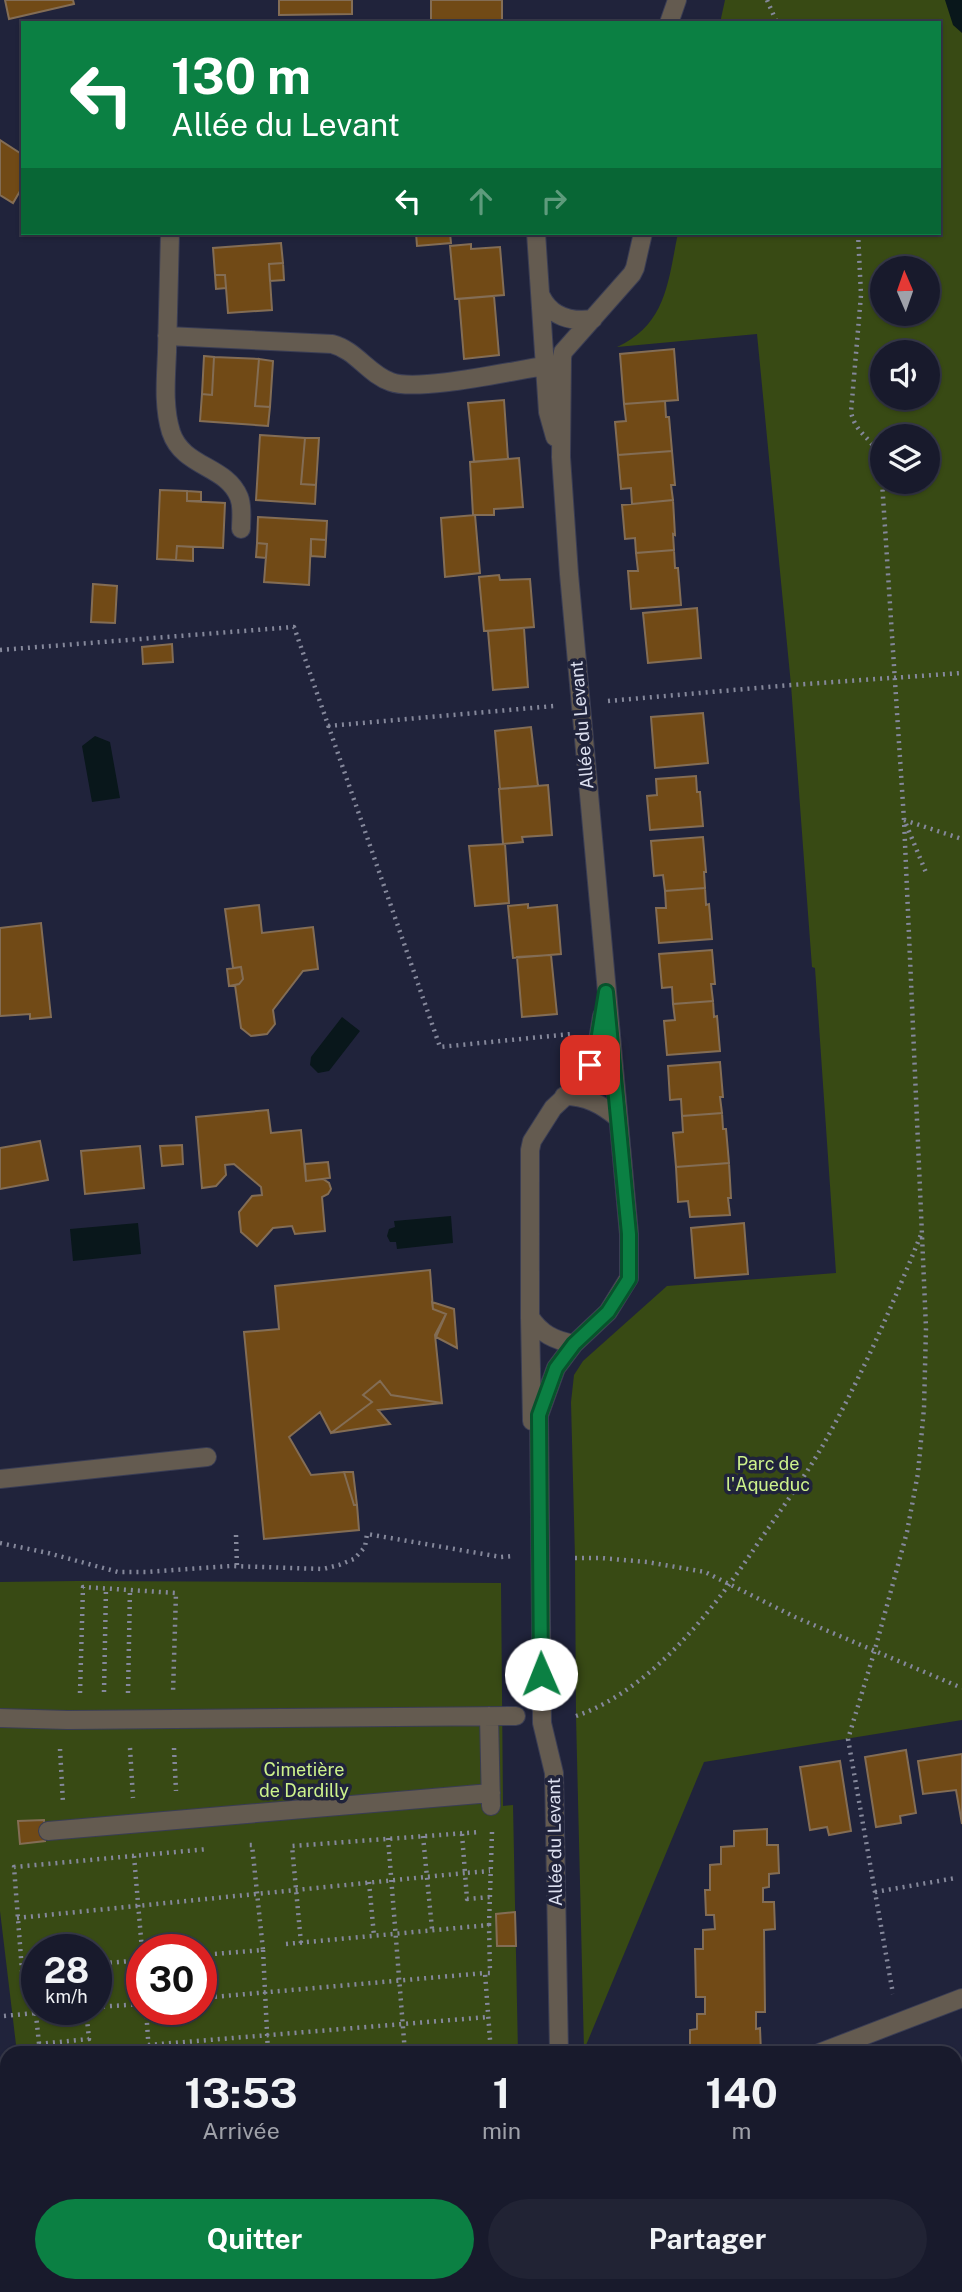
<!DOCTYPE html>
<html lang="fr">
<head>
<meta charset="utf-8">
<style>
  :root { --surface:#181a2c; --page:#212334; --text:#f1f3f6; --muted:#9fa1a9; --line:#363848; --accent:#0b8043 }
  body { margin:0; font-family:"Public Sans",sans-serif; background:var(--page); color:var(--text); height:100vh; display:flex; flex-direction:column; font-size:26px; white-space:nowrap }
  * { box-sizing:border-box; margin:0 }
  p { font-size:23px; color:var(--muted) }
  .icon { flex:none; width:38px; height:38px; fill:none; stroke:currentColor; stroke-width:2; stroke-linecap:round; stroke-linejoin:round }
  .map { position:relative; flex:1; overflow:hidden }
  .drawer { position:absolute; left:0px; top:2046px; width:962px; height:247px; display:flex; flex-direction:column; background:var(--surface); border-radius:21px 21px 0 0; box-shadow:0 2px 5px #0004,0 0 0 2px var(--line) }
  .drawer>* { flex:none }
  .top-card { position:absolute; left:21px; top:21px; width:920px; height:214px; border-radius:0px; box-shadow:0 2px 5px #0004,0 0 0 2px var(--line); background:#0b8043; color:#fff; overflow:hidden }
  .needle { width:46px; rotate:358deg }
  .buttons { position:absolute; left:870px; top:256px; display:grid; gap:14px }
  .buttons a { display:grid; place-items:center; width:70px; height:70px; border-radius:50%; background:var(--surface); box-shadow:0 2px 5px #0004,0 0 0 2px var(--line); font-size:35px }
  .speed { position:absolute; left:21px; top:1934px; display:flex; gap:14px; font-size:35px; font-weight:700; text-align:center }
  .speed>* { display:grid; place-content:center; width:91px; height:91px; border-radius:50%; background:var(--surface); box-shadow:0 2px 5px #0004,0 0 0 2px var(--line); line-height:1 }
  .speed small { font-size:18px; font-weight:400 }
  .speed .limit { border:10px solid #d22; background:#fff; color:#111 }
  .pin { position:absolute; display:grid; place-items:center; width:60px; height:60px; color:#fff; margin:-30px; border-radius:14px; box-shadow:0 4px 10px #0006 }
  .me { position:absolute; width:77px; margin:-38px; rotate:359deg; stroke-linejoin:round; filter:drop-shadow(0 0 5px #0008) }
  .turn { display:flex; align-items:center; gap:24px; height:147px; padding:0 35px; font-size:32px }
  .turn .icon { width:91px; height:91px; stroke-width:2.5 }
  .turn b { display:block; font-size:49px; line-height:60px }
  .lanes { display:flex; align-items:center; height:66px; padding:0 35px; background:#0003; justify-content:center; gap:35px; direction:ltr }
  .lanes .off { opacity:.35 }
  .eta { display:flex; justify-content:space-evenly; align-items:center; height:119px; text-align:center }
  .eta b { font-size:42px; font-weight:700; line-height:49px }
  .primary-button { display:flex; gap:14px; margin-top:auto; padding:14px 35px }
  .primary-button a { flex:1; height:80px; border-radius:42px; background:var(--accent); color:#fff; font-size:28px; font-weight:700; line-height:80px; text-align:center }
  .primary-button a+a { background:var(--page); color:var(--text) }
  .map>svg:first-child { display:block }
  .green { fill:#384a14; fill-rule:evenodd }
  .water { fill:#09171b }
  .building { fill:#714a16; stroke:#836d55; stroke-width:2 }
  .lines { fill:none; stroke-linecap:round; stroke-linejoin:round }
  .minor-casing { stroke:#3a3d54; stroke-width:20 }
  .path { stroke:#85889b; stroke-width:4.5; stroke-dasharray:2 5; stroke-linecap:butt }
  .minor { stroke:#645b50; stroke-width:18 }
  .route-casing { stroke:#07532c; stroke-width:18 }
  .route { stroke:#0b8043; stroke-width:12 }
  .labels { text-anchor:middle; stroke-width:7; stroke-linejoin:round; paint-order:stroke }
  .street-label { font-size:18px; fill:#dde0f0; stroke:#20233b }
  .park-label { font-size:18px; fill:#cdf28c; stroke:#20233b }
</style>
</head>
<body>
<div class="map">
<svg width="962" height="2292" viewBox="0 0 962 2292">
  <rect width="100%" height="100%" fill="#20233b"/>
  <!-- green -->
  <path class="green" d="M725 0H962V1720L704 1762 584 2050 576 1716 575 1558 571 1402 574 1375 583 1361 667 1286 836 1273 815 968 812 967 791 685 757 334 617 347C667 324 668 281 678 233H940V23H720ZM882 268H928V313H882ZM882 352H928V397H882ZM882 436H928V481H882Z
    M78 1581 501 1583 503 1806 513 1805 518 2053H17L0 1911V1582ZM37 1950H96V2009H37ZM142 1950H201V2009H142Z
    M161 2286H357V2292H162Z"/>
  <!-- water -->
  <path class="water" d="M945 0H962V33L953 25Z
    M95 736 110 742 120 798 92 802 82 746Z
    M342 1017 360 1031 329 1071 318 1073 310 1065 311 1057Z
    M451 1216 453 1243 397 1249 396 1242H390L387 1236 389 1229 395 1227 394 1221Z
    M138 1223 141 1254 73 1261 70 1229Z"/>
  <!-- building -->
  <path class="building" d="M5 0H73L74 4 9 19Z
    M279 0H352V14L279 15Z
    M431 0H502V23H431Z
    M0 140 23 155V186L13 203 0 195Z
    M212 233H248L212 236Z
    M416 233H450L451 243 417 246Z
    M281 243 283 263 269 264 272 310 228 313 225 275H215L213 248Z
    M471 244V249L500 247 504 295 455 299 450 246Z
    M283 263 284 280 270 281 269 264Z
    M215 275H225L226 288 216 289Z
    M494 296 499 355 464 359 459 299Z
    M674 349 678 400 624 404 620 354Z
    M204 356 214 357 212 395 202 394Z
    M214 357 259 359 255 406 270 407 268 426 200 421 202 394 212 395Z
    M259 359 273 361 270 407 255 406Z
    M504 400 508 459 474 462 468 403Z
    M665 401 666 417H669L672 451 618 455 615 422 626 421 624 404Z
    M260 435 305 438 301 484 316 485 315 504 256 500Z
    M305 438H319L316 485 301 484Z
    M672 451 675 485H671L673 500 632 504 631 488 621 489 618 455Z
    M519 458 523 507 494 509V515H473L470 462Z
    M160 490 187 491V501L225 503 223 548 177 546 176 560 157 559Z
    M187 491 201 492V501H187Z
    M673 500 675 535 673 534 674 550 636 553 635 538 625 539 622 505Z
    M475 515 480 573 445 577 441 518Z
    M258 517 327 521 326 540 311 539 309 585 264 582 267 544 257 543Z
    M311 539 326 540 325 557 311 556Z
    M257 543 267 544 266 558 256 557Z
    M177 546 193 547V561L176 560Z
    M674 550 675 568H678L681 605 631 609 628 571H638L636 553Z
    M499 575 500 580 530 579 534 627 484 631 479 577Z
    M93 584 117 586 115 623 91 622Z
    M697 608 701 658 648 663 643 613Z
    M524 628 528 687 493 690 488 631Z
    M172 644 173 662 143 664 142 647Z
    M703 713 708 763 655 768 651 717Z
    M531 727 538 786 500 789 495 731Z
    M696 776 697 792H700L703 826 650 830 647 796 657 795 656 779Z
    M548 785 552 835 522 837 523 842 503 844 499 789Z
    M703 837 706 872H704L705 888 665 891 663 875 654 876 651 841Z
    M505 844 509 903 475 906 469 846Z
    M705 888 706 905 709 904 712 939 659 943 656 908H666L665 891Z
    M528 904V908L557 905 561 954 513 958 508 906Z
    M259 905 262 933 313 927 318 969 303 971 273 1010 275 1024 267 1034 251 1036 241 1028 235 985 239 984 243 979 241 967 233 968 225 909Z
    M41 923 51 1017 30 1019V1014L0 1016V928Z
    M712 950 715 984H711L713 1001 673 1004 672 987 662 988 659 954Z
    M551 955 557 1014 522 1017 517 957Z
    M241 967 243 979 239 984 229 986 227 969Z
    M713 1001 714 1017 717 1016 720 1051 667 1055 664 1021 675 1020 673 1004Z
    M720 1062 723 1097H720L722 1113 682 1116 681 1099 670 1100 668 1066Z
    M268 1110 271 1133 301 1130 306 1181 323 1179 329 1183 331 1189 328 1194 322 1197 325 1231 295 1234 292 1226 273 1228 257 1246 241 1232 239 1212 252 1196 262 1195 261 1187 234 1164 225 1165 226 1175 216 1186 202 1188 196 1117Z
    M722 1113 723 1129H726L729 1163 676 1167 673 1133 683 1132 682 1116Z
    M40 1141 48 1180 0 1189V1148Z
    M182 1145 183 1164 162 1166 160 1146Z
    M140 1146 144 1188 85 1194 81 1151Z
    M328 1162 330 1178 306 1181 305 1164Z
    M729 1163 731 1198H728L730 1215 690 1217 688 1201 678 1202 676 1167Z
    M744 1223 748 1274 695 1278 691 1228Z
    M430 1270 433 1309 446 1314 435 1335 442 1403 391 1395 380 1381 363 1395 372 1402 331 1433 320 1412 289 1437 311 1475 344 1472 354 1505H357L359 1530 264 1539 244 1332 279 1329 275 1286Z
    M432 1302 454 1309 457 1348 436 1337 446 1314 433 1309Z
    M380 1381 391 1395 442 1403 378 1410 390 1424 331 1433 372 1402 363 1395Z
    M344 1472H353L357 1505H354Z
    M906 1750 916 1813 900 1816 901 1823 876 1827 865 1757Z
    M962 1754V1824L956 1790 923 1794 918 1761Z
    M840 1761 851 1831 829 1835 827 1827 810 1830 800 1767Z
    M44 1820 45 1841 20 1844 18 1821Z
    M767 1829V1845H778L779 1873 769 1874V1887L763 1888V1902H774L775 1929 764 1930 765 2012H756V2029L760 2028 761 2053H690V2030L697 2029V2014H705V1997H696L695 1949H703V1930L715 1929 714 1915H706L705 1890H710V1865L721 1864V1847L734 1846V1831Z
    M515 1912 516 1946H497L496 1914Z
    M962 2215V2281H956V2216Z
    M404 2286H458V2292H404Z
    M600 2286H657V2292H600Z
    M825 2286H871V2292H826Z"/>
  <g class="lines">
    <defs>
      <path id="minor" d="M669 23 677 0
        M170 233C169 272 168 312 167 352 166 378 163 406 171 432 183 468 226 465 239 497 243 507 241 519 241 529
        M536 233 548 412 555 437
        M541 296C551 317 571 322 593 319
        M167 336 332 344C356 350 368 374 391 382 418 392 511 371 544 366
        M564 1096C586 1096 601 1104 618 1118
        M530 1317C541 1334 554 1340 574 1344
        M532 1421 530 1317V1150L532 1141 553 1108 584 1079 596 1053 602 1016
        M0 1479 207 1457
        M489 1716 491 1806
        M0 1718 68 1720 516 1716
        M48 1831 491 1793
        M559 2053 554 1773 542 1723 539 1415 556 1368 574 1344 608 1312 629 1278V1234L569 574 561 457 562 358 563 352 632 274 635 268 643 233
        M819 2053 962 1998
        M542 2286V2292"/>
    </defs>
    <!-- minor casing -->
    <use href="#minor" class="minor-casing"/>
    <!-- path -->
    <path class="path" d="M767 0 777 23
      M858 233 861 295 851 412C856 437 878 439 881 466L904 820 926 1328 924 1408 918 1473 907 1532 874 1653 848 1739 893 1994
      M0 650 294 627 440 1047 571 1034
      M608 701 791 685 962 673
      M328 726 554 706
      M904 820 962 839
      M906 824 927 875
      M236 1535 237 1567
      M0 1543 48 1553 118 1572H146L231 1566 323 1569 339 1565 354 1559 365 1547 367 1534 501 1557 514 1556
      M575 1558H601L647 1562 705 1572 795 1617 962 1688
      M104 1692 106 1588
      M80 1693 83 1587 176 1593 173 1693
      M128 1693 130 1589
      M576 1716C649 1691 710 1614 752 1552 776 1516 802 1482 823 1445 860 1380 894 1302 922 1232
      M130 1748 133 1798
      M174 1748 176 1791
      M60 1749 63 1803
      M462 1834 465 1873 490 1871
      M423 1836 432 1929
      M388 1838 405 2053
      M134 1856 142 1950
      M369 1882 374 1936
      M875 1892 956 1878
      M17 1918 465 1873 467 1899 490 1897
      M489 1925 492 1832
      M301 1943 292 1846 480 1832
      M286 1944 489 1925 490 1973H485
      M263 1950 268 2053
      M201 1955 263 1950 252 1845H248
      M96 1964 142 1960
      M37 1969 22 1971 14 1867 208 1849
      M37 1995 34 1996 40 2053
      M201 1998 485 1973 491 2053
      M96 2007 142 2004
      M146 2009 149 2053
      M4 2016 35 2013
      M39 2044 89 2039 86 2009
      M148 2045 488 2017
      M941 2286 942 2292
      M273 2292 276 2286"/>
    <!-- minor -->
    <use href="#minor" class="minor"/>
  </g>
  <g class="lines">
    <defs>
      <path id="route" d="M541 1674 539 1415 556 1368 574 1344 608 1312 629 1279V1234L606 992 596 1053 590 1065"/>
    </defs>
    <!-- route casing -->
    <use href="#route" class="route-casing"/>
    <!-- route -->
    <use href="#route" class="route"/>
  </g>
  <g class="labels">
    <!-- street labels -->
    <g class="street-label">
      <text transform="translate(582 725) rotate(-95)" y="6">Allée du Levant</text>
      <text transform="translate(555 1842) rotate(-91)" y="6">Allée du Levant</text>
    </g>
    <!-- park labels -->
    <g class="park-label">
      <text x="768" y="1470">Parc de<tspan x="768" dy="21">l'Aqueduc</tspan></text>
      <text x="304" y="1776">Cimetière<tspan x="304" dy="21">de Dardilly</tspan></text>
    </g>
  </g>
</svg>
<div class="buttons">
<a><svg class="needle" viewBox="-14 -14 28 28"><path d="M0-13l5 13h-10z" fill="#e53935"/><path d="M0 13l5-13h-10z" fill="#9fa1a9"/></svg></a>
<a><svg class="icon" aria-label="sound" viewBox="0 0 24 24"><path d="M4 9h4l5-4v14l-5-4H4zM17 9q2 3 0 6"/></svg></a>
<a><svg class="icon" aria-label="layers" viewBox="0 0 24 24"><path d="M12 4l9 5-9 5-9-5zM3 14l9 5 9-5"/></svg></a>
</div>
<div class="speed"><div>28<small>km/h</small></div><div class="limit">30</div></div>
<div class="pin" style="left:590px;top:1065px;background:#d93025"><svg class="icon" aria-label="arrive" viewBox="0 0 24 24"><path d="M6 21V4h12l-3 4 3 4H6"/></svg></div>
<svg class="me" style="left:541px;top:1674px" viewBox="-20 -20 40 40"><circle r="19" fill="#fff"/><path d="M0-13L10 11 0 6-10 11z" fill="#0b8043"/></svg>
<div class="top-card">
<div class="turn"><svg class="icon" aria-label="left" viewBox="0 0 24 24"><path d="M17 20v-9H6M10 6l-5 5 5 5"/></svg><div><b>130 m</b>Allée du Levant</div></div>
<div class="lanes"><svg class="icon" aria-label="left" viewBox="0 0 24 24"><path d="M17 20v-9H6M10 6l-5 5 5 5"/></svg><svg class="icon off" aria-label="ahead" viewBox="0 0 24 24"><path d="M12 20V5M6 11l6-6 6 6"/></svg><svg class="icon off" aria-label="right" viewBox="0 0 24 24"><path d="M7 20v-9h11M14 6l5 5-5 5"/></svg></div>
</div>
<section class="drawer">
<div class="eta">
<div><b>13:53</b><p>Arrivée</p></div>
<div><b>1</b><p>min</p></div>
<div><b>140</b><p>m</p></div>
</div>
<div class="primary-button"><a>Quitter</a><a>Partager</a></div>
</section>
</div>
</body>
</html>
